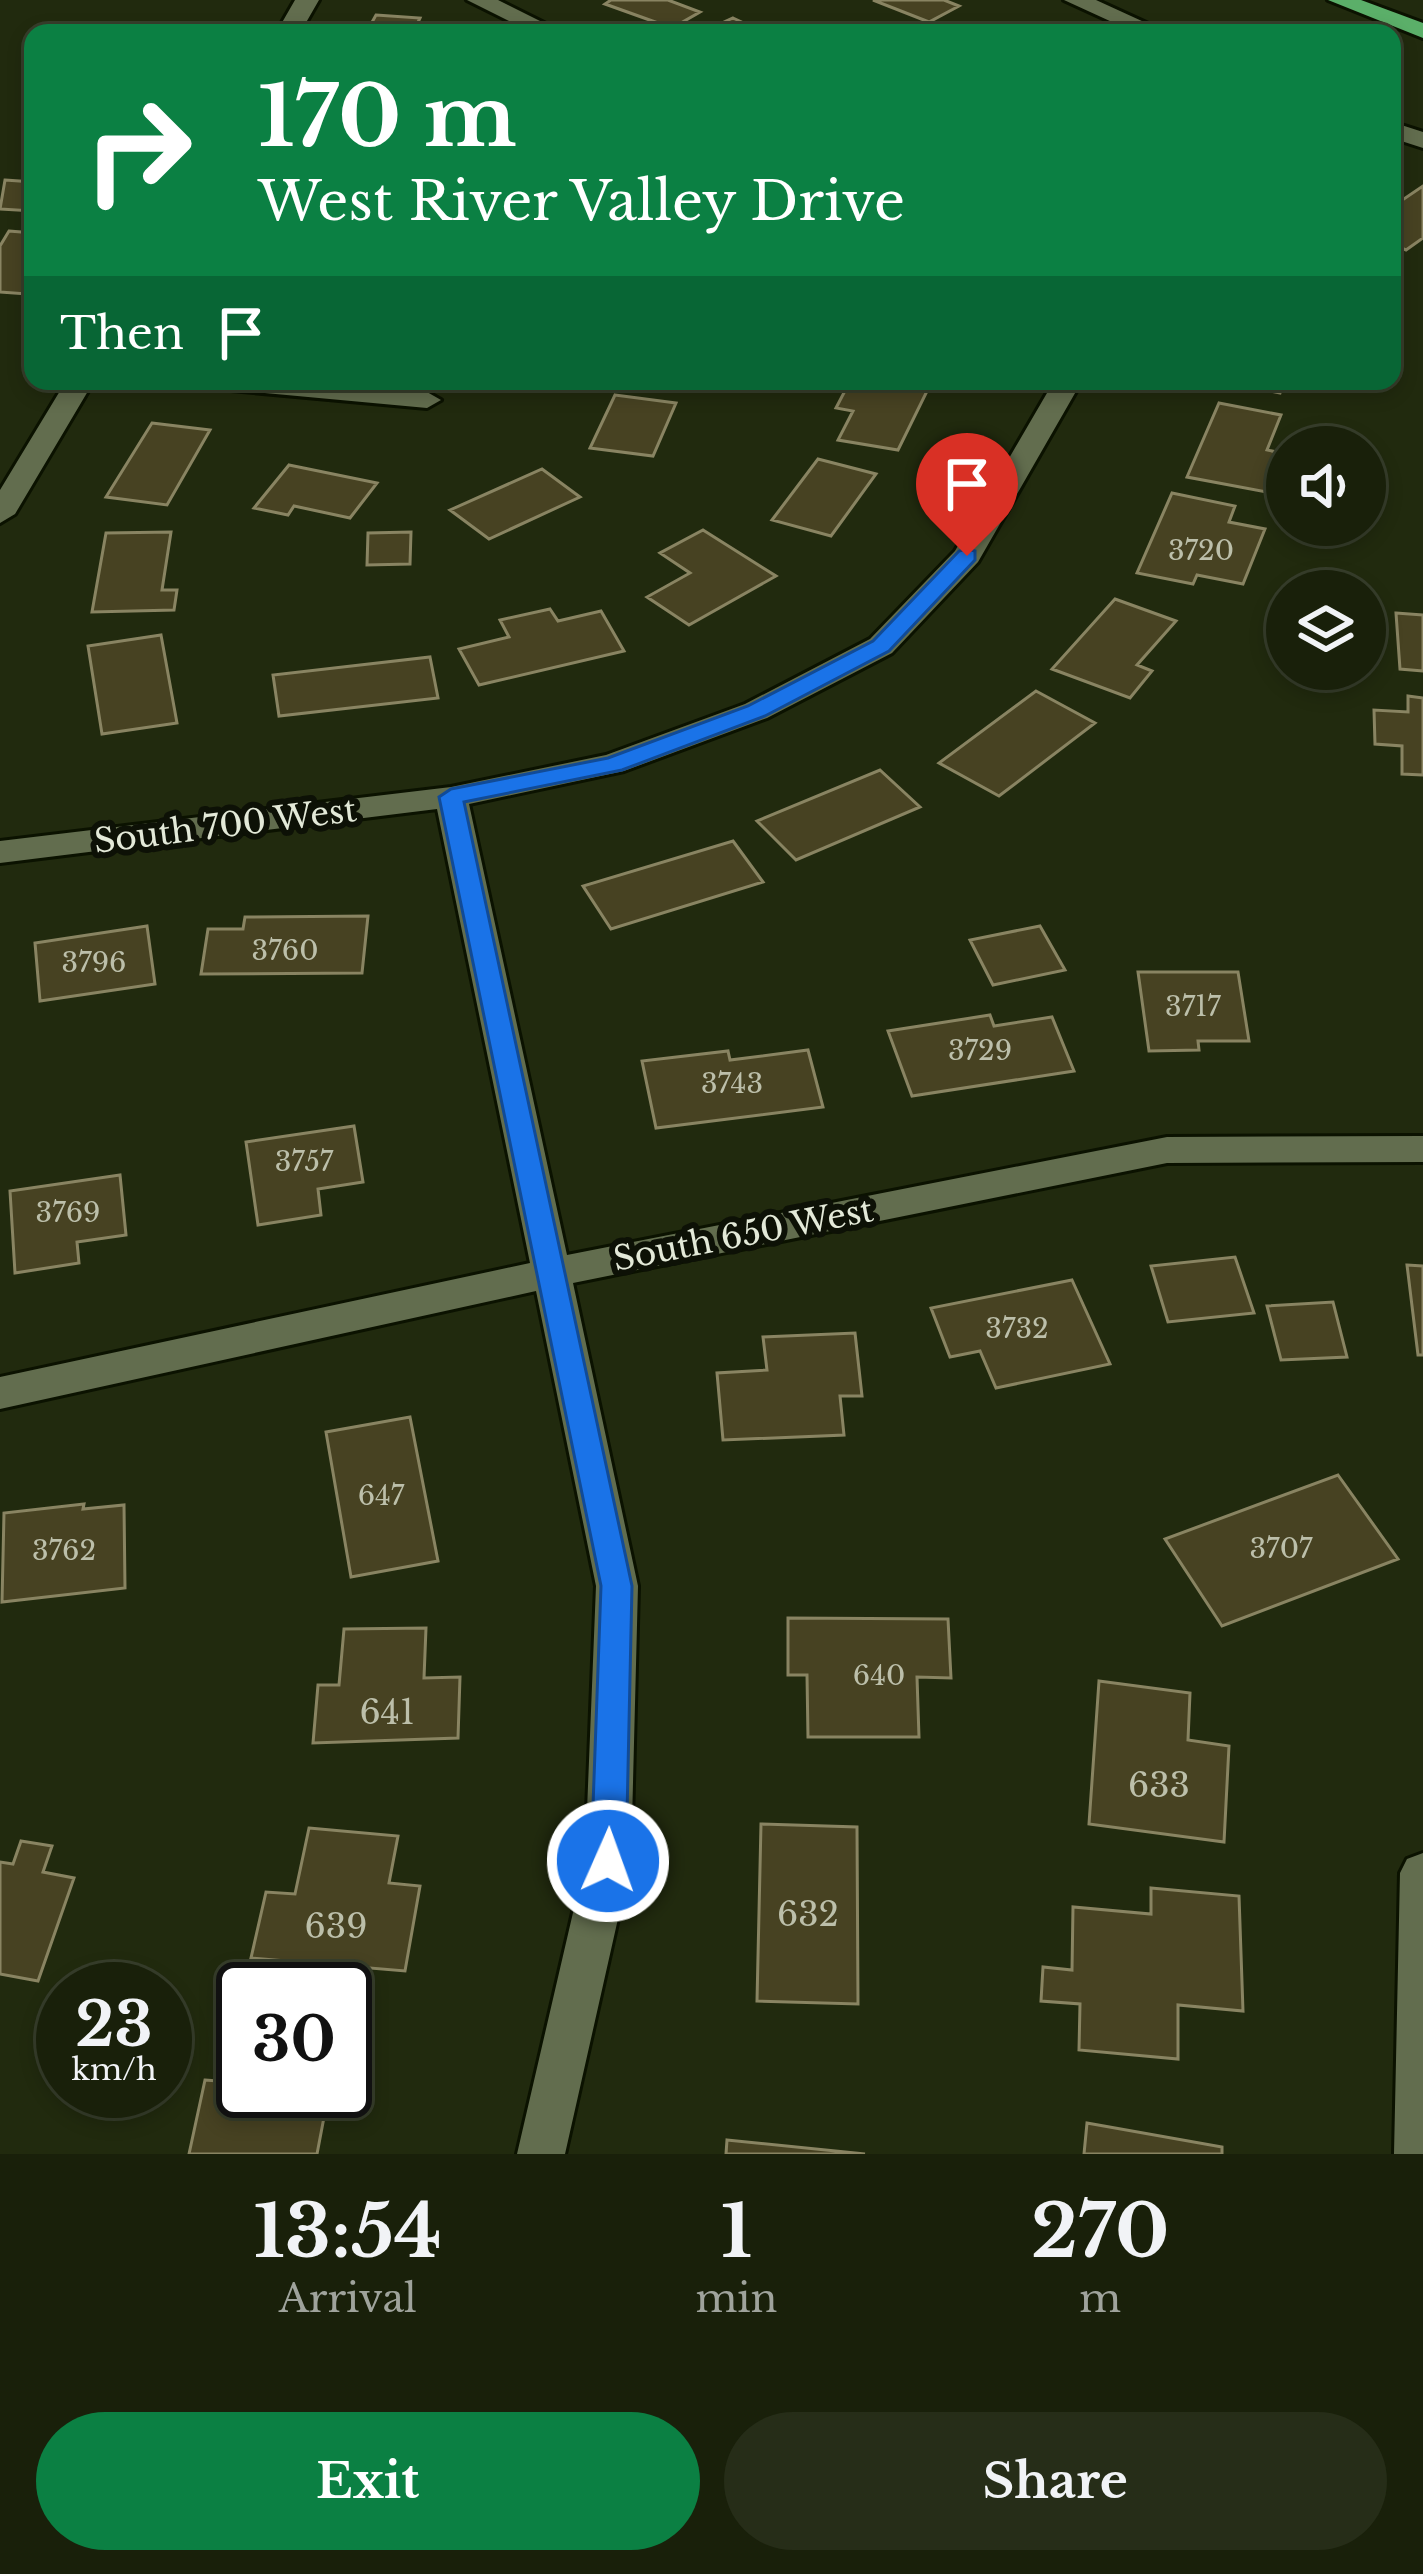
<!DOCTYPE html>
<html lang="en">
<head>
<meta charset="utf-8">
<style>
  :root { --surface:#19200a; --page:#262d18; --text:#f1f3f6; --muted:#9fa39c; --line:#373e2b; --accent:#0b8043 }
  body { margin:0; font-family:"Libre Baskerville",serif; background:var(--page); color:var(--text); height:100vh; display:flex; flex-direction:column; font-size:45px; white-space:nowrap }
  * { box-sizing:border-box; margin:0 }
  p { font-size:39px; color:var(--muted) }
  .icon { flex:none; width:66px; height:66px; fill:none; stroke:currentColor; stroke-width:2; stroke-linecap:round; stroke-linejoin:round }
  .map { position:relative; height:2154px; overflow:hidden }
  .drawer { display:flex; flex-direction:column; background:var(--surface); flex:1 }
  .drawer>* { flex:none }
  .top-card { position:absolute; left:24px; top:24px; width:1377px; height:366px; border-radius:24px; box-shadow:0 6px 18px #0003,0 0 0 3px var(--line); background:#0b8043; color:#fff; overflow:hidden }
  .tools { position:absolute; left:1266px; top:426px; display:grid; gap:24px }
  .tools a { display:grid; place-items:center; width:120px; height:120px; border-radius:50%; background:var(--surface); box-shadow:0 6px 18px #0003,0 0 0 3px var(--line); font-size:60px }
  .speed { position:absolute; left:36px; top:1962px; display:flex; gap:24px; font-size:60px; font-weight:700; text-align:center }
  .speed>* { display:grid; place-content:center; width:156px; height:156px; border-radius:50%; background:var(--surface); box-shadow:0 6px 18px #0003,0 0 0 3px var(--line); line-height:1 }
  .speed small { font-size:30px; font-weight:400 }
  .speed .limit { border:6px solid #111; border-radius:18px; background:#fff; color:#111 }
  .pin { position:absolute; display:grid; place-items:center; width:102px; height:102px; color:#fff; margin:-123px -51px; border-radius:50% 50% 50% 0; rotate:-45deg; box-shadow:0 0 12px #0007 }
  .pin .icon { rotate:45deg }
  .me { position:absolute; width:132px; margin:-66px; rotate:2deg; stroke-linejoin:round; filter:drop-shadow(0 0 9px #0008) }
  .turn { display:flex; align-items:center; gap:42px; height:252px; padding:0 36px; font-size:54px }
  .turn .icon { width:156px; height:156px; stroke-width:2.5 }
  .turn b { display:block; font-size:84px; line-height:102px }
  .then { display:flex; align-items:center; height:114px; padding:0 36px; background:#0003; gap:24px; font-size:45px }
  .eta { display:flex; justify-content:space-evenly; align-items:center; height:204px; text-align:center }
  .eta b { font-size:72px; font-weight:700; line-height:84px }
  .button { display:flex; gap:24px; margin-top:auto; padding:24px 36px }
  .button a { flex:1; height:138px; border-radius:72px; background:var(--accent); color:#fff; font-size:48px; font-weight:700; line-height:138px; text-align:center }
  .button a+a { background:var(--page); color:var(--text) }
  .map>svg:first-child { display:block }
  .building { fill:#474222; stroke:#898462; stroke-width:3 }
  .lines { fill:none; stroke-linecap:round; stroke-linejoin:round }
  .minor-casing { stroke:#0b1200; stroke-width:6 }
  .highway-casing { stroke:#0b1200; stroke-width:6 }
  .minor { fill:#626d4e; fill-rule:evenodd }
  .highway { fill:#5baf69; fill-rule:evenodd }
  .route { fill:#1a73e8; stroke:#114b97; stroke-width:3 }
  .labels { text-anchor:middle; stroke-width:12; stroke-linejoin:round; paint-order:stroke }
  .number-label { font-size:27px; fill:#bcbfaa }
  .street-label { font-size:33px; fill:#e3e9d8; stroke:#0d1106 }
  .near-number-label { font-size:33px; fill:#bcbfaa }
</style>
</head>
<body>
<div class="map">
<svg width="1423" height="2154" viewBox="0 0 1423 2154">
  <rect width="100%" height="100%" fill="#212a0e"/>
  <!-- building -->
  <path class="building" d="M611 0H668L700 12 672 28 605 4Z
    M873 0H944L959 6 929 22Z
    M376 15 420 18 413 33H366Z
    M733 18 765 33H700Z
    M5 180 33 182V211L0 209Z
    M1423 186V238L1406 250 1392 244V207Z
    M9 231 33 233V283L27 294 0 292V246Z
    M876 381H932L898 450 838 440 853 411 836 408 848 385 872 390Z
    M1221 381H1284L1280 393Z
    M615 395 676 403 653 456 590 448Z
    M1219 403 1281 415 1267 450 1287 454 1272 493 1187 477Z
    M152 423 210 430 167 505 106 497Z
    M818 459 876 474 831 536 772 520Z
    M289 465 377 483 350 518 294 506 288 515 254 508Z
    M542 469 580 497 489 539 450 510Z
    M1172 493 1235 506 1229 522 1265 529 1243 584 1197 575 1193 584 1137 573Z
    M703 530 776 576 689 625 647 597 690 573 660 553Z
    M171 532 162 590H177L174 610 92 612 106 533Z
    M411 532 410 564 367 565 368 533Z
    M1115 599 1176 621 1137 665 1152 671 1130 698 1052 669Z
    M550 609 558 621 601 611 624 651 479 685 459 649 509 637 500 620Z
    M1396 613 1423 615V671L1400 669Z
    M161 635 177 723 102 734 88 646Z
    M430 657 438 698 279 716 273 675Z
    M1036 691 1095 723 999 796 939 763Z
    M1408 696 1423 698V775L1402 774V746L1375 744 1374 710 1408 712Z
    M880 770 920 807 796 860 757 821Z
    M733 841 763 882 611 929 583 886Z
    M368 916 362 973 201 974 208 929H243L245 917Z
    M147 926 155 984 40 1001 35 943Z
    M1040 926 1065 970 993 985 970 940Z
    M1138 972H1238L1249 1041H1198L1199 1050 1149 1051Z
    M990 1015 994 1026 1052 1017 1074 1071 912 1096 888 1031Z
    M808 1050 823 1107 656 1128 642 1061 728 1051 730 1060Z
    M354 1126 363 1182 318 1189 321 1215 258 1225 246 1142Z
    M120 1175 126 1235 77 1242 79 1263 15 1273 10 1191Z
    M1235 1257 1254 1313 1168 1322 1151 1266Z
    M1407 1265 1423 1266V1355H1418Z
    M1072 1280 1110 1364 996 1388 980 1351 950 1357 931 1308Z
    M1333 1302 1347 1357 1281 1360 1267 1306Z
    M855 1333 862 1396H840L844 1435 723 1440 717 1373 767 1370 763 1337Z
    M410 1417 438 1561 351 1577 326 1432Z
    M1338 1475 1398 1559 1222 1626 1165 1539Z
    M84 1504 83 1509 124 1505 125 1588 2 1602 4 1513Z
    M788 1618 948 1619 951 1678 917 1677 919 1737H808L807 1675H788Z
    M426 1628 424 1678 460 1677 458 1738 313 1743 318 1685H339L344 1629Z
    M1099 1681 1190 1693 1188 1740 1229 1746 1224 1842 1089 1824Z
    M761 1824 857 1827 858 2004 757 2001Z
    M309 1828 398 1836 389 1883 420 1886 405 1971 251 1958 266 1892 295 1894Z
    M21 1841 52 1846 43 1872 74 1878 38 1981 0 1974V1862L13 1864Z
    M1151 1888 1239 1896 1243 2011 1178 2005V2059L1079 2050 1080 2004 1041 2001 1043 1967 1072 1970 1073 1907 1151 1914Z
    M205 2080 243 2083V2091H329L317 2154H189Z
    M1087 2123 1222 2147V2154H1084Z
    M727 2140 865 2154H726Z"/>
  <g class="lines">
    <defs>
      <path id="minor" d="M295 0H319L300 33H276Z
        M467 0H498L564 33H533Z
        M1064 0H1096L1168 33H1136Z
        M1392 122 1423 132V148L1392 138Z
        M66 381H94L15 514 0 523V490Z
        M206 381H311L427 392 441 400 427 408 220 389Z
        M1054 381H1082L978 562 892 653 767 718 624 771 469 804 567 1255 1167 1137 1423 1136V1162L1167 1163 573 1283 638 1586 631 1861 565 2154H517L585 1861 596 1586 536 1291 0 1409V1377L530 1263 437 809 0 863V841L451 787 606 755 745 704 870 639 955 551Z
        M1423 1853V2154H1394L1400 1873 1407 1859Z"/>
      <path id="highway" d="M1328 0H1361L1423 23V38Z"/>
    </defs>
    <!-- minor casing -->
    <use href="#minor" class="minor-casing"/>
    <!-- highway casing -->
    <use href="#highway" class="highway-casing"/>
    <!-- minor -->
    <use href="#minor" class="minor"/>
    <!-- highway -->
    <use href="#highway" class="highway"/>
  </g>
  <!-- route -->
  <path class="route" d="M967 549 975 551V560L889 651 765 716 622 770 464 802 632 1586 626 1861 621 1872 608 1876 596 1872 591 1861 601 1586 439 797 451 789 608 758 748 706 873 641 959 551Z"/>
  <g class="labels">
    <!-- number labels -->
    <g class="number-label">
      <text x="1201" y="560">3720</text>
      <text x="285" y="960">3760</text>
      <text x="94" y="972">3796</text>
      <text x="1193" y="1016">3717</text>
      <text x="980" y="1060">3729</text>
      <text x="732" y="1093">3743</text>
      <text x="304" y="1171">3757</text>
      <text x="68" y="1222">3769</text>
      <text x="1017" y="1338">3732</text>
      <text x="381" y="1505">647</text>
      <text x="1281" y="1558">3707</text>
      <text x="64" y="1560">3762</text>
      <text x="879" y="1685">640</text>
    </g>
    <!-- street labels -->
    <g class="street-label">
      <text transform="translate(225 825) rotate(-7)" y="12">South 700 West</text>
      <text transform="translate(743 1234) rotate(-11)" y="12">South 650 West</text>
    </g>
    <!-- near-number labels -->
    <g class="near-number-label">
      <text x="387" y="1724">641</text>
      <text x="1159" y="1797">633</text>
      <text x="808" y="1926">632</text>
      <text x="336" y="1938">639</text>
    </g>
  </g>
</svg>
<div class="tools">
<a><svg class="icon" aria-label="sound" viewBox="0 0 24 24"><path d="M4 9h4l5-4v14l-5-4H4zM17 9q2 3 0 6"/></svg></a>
<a><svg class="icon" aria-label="layers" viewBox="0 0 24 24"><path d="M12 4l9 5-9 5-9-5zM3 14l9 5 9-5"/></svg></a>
</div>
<div class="speed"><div>23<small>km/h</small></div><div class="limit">30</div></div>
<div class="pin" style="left:967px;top:556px;background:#d93025"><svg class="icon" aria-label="arrive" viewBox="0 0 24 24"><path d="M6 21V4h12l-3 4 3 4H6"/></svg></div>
<svg class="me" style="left:608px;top:1861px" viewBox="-20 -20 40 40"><circle r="17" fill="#1a73e8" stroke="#fff" stroke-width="3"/><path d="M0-11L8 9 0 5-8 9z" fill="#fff"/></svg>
<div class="top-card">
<div class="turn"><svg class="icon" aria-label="right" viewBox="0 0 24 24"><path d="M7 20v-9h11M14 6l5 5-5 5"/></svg><div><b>170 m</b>West River Valley Drive</div></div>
<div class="then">Then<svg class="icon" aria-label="arrive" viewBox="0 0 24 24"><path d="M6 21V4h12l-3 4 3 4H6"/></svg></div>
</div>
</div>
<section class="drawer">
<div class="eta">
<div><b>13:54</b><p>Arrival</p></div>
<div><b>1</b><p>min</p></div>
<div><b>270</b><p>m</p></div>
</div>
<div class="button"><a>Exit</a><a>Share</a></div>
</section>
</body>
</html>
